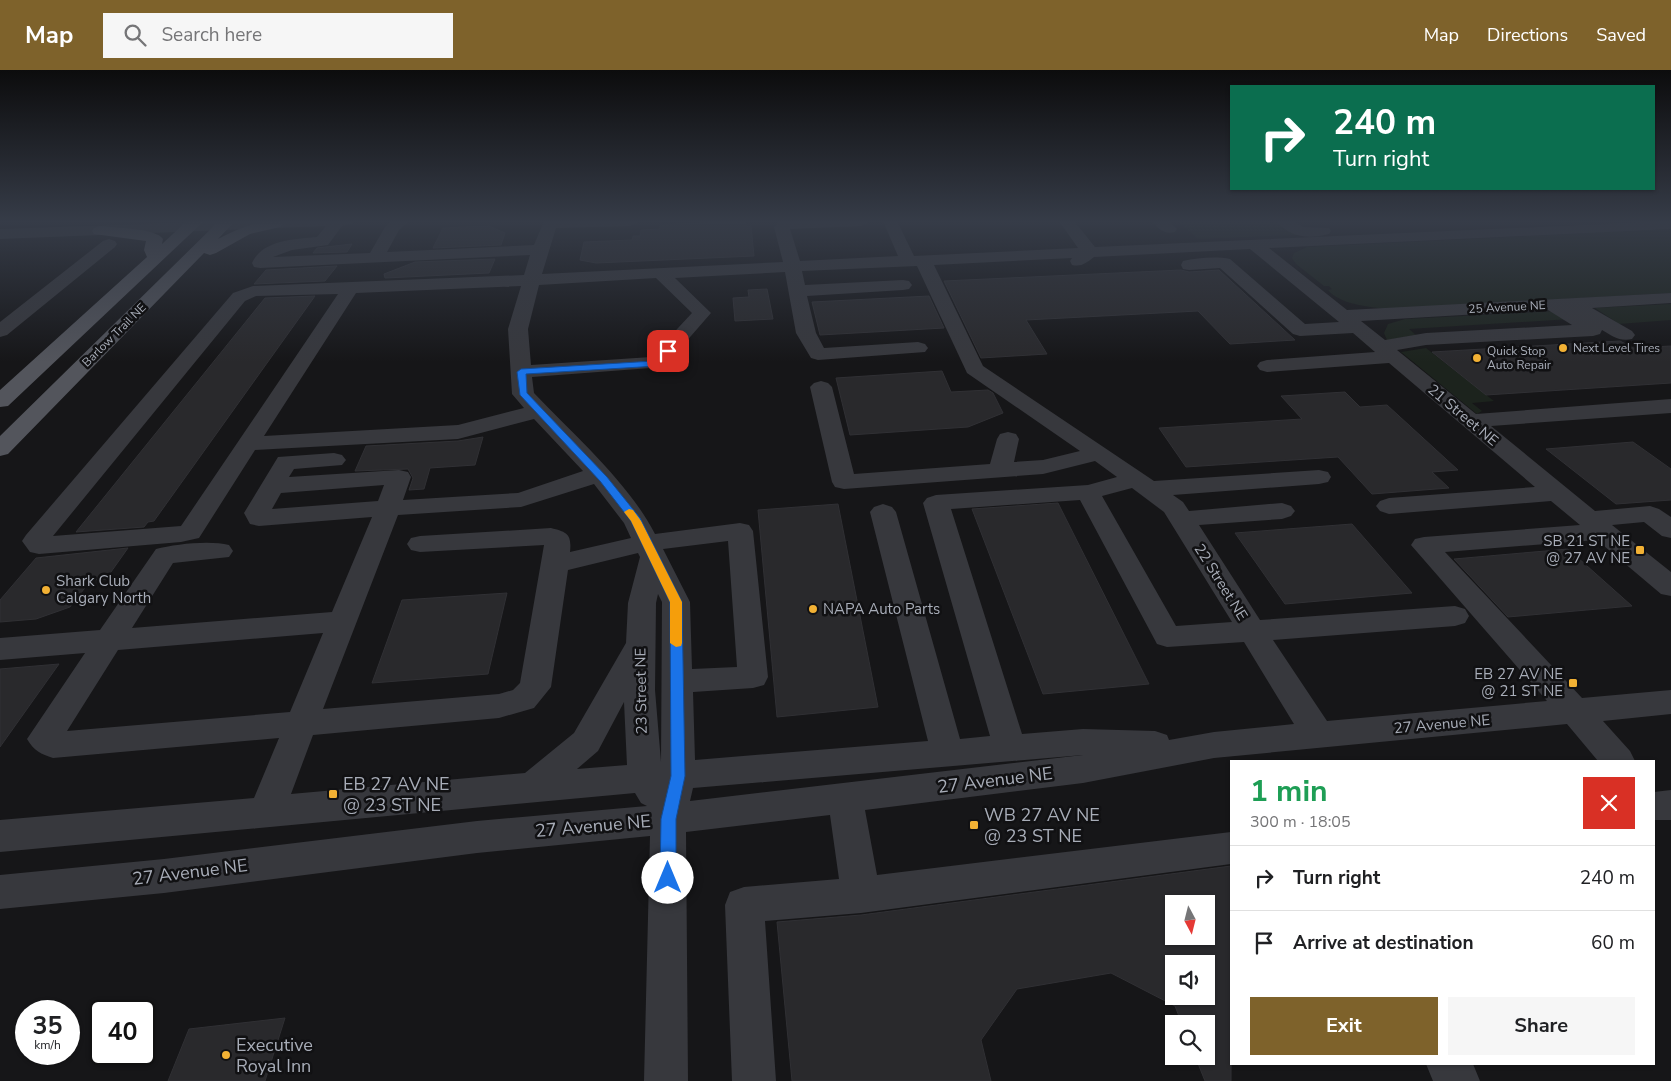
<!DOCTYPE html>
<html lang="en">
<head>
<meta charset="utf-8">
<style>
  :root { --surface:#fff; --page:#f6f6f6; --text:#202124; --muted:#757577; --line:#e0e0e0; --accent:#7e622b }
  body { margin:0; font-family:"Nunito Sans",sans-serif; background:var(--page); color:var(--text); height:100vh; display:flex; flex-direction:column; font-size:19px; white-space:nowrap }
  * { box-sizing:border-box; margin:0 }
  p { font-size:16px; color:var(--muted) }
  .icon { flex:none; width:28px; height:28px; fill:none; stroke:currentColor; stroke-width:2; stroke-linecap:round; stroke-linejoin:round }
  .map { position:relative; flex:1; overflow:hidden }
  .side { position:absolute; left:1230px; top:690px; width:425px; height:305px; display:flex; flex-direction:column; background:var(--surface); border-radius:0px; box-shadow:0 1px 4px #0004 }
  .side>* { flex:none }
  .guide { position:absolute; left:1230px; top:15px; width:425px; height:105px; border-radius:0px; box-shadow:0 1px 4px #0004; background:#0b6e4f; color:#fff; overflow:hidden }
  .needle { width:32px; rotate:173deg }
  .tools { position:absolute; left:1165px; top:825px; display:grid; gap:10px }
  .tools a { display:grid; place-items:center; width:50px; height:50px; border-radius:0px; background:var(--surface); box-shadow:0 1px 4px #0004; font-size:25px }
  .speed { position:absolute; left:15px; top:930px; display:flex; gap:10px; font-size:25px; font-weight:700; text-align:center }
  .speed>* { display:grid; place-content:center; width:65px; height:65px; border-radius:50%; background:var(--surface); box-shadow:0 1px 4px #0004; line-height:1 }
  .speed small { font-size:12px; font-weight:400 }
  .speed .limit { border:2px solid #111; border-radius:8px; background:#fff; color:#111 }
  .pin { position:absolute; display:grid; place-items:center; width:42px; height:42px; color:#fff; margin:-21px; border-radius:10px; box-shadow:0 2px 8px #0006 }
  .me { position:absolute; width:55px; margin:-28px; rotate:0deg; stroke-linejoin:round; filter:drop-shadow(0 0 4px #0008) }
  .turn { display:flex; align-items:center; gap:18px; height:105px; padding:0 20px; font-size:22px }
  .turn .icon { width:65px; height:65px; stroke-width:2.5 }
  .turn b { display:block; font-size:35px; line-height:42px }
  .round { display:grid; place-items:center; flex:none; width:52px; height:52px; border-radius:0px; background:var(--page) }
  .headline { display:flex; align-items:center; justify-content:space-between; height:85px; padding:0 20px }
  h1 { font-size:30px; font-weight:700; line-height:38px; color:#1e9e55 }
  .button { display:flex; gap:10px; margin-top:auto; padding:10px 20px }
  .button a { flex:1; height:58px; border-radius:0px; background:var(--accent); color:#fff; font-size:20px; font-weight:700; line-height:58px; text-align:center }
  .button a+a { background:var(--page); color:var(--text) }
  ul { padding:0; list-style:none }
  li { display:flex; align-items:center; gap:15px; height:65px; padding:0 20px; border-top:1px solid var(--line) }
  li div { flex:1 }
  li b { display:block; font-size:19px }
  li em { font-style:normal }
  header { display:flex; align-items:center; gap:30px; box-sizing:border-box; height:70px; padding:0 25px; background:var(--accent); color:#fff }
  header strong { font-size:24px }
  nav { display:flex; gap:28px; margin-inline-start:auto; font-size:18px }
  .search { width:350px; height:45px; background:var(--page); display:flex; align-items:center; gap:12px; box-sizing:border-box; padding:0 18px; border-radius:0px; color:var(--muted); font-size:19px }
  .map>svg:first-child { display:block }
  .green { fill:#1c231d }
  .building { fill:#29292c; stroke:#303034; fill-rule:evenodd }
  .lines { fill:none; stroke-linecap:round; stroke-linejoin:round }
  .minor { fill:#37383d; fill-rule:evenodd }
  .major { fill:#53555c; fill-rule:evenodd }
  .route { fill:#1a73e8; stroke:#114b97 }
  .slow { fill:#f59e0b }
  .poi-dot { fill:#f2b134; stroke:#111113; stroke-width:2 }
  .labels { text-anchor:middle; stroke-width:5; stroke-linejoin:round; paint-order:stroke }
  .far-street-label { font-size:12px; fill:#a8adb8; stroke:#111113 }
  .far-poi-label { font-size:12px; fill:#a8adb8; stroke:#111113; text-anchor:start }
  .street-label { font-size:15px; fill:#a8adb8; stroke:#111113 }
  .poi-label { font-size:15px; fill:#a8adb8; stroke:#111113; text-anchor:end }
  .near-street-label { font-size:18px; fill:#a8adb8; stroke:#111113 }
  .near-poi-label { font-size:18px; fill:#a8adb8; stroke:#111113; text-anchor:start }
</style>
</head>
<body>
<header>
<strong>Map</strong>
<div class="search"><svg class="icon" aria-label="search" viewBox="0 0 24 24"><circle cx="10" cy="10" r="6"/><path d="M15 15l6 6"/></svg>Search here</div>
<nav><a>Map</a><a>Directions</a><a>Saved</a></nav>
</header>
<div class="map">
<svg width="1671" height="1011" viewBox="0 0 1671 1011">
  <rect width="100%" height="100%" fill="#161618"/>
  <!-- green -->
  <path class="green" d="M1178 151H1279L1298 165 1198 169Z
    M1671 159V223L1388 239C1368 237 1339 234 1328 220L1332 219 1329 216H1324L1296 194 1292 188 1294 183 1307 177Z
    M1671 234V250L1619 254 1595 238Z
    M1557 241 1571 249 1409 259 1416 265 1387 270 1384 263 1388 254 1405 249Z
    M1426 278 1494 331 1472 333 1482 341 1477 344 1401 282Z"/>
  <!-- building -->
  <path class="building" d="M745 151 746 156H751L754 186 596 193 580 190 584 172 632 170 633 166H640L641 160 660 159V155Z
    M489 156 505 163 501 175 433 178 443 158Z
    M352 174 347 182 313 183 317 178Z
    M495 189 489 203 385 208 384 204 415 192Z
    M337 196 325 211 254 214 266 200Z
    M1181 200 1189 202 1219 200 1295 270 1230 274 1198 241 1026 250 1047 284 981 288 944 211Z
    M767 219 773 249 735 251 733 228 749 227 748 220Z
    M315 226 154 451 148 452 144 457 76 462 265 228Z
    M929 226 944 258 820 265 812 232Z
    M1620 271 1633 278 1671 276V313L1486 325 1432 282Z
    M942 301 951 322 988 320 993 323 1003 343 968 357 850 365 836 308Z
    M1345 322 1360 337 1387 335 1458 400 1432 402 1449 418 1372 424 1338 387 1186 397 1159 358 1302 349 1281 326Z
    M483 367 475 395 430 398 424 419 409 420 413 408 408 399 355 401 366 376 458 371Z
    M1633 372 1671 399V430L1616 434 1546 379Z
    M1058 433 1149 614 1043 624 972 439Z
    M838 434 878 637 777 647 758 440Z
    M1352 454 1412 523 1285 534 1235 463Z
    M128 478 106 509 91 510 70 537 36 549 0 552V530L36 488Z
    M1568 479 1632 536 1508 547 1454 489Z
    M507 523 488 604 372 613 402 530Z
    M59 594 0 677V599Z
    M1231 796V1011H1205L1195 986H1206V954H1182L1175 936 1111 903 1017 919 981 970 991 1011H792L777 852 861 845ZM1174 834H1206V866H1174ZM1174 894H1206V926H1174Z
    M285 948 265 1011H168L189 959Z"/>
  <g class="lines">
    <!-- minor -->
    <path class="minor" d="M231 151H354L351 154 342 156 328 175 292 180 273 187 370 183 385 157 392 151H409L399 160 387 182 534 175 544 151H638L635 154 630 156 556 158 542 204 783 192 774 157 779 152 783 151H869L866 154 861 156 790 159 800 191 898 186 883 151H897L914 186 1078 178 1059 151H1074L1095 177 1671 151V159L1269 178 1347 240 1671 223V233L1592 238 1632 261 1635 265 1632 269C1620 272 1612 266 1602 260L1600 264 1593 266 1426 275 1397 280 1476 344 1671 329V343L1491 356 1595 441 1650 436 1659 439 1671 447V468L1662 466 1644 452 1612 455 1671 502V526L1661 524 1597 470 1445 482 1582 628 1671 620V644L1603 651 1630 681 1635 691H1598L1567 654 1214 688 1083 713 865 740 877 805 1231 762V794L861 843 765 851 776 1011H732L725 835 730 822 744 817 839 809 830 745 686 762 688 1011H644L650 766 477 783 164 823 0 839V805L164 789 477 751 647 736 641 733 635 723 0 782V750L254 728 279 668 53 688C41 684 34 681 27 669L85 583 0 590V568L100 560 156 479C175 474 210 470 229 475L233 481 229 487 173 493 132 558 332 542 372 447 259 456 250 454 244 443 278 387 334 383 342 385 346 390 342 395 294 399 289 407 399 400 408 402 411 407 403 430 518 423 583 401 534 349 458 369 255 380 199 468 181 472 39 484 30 482 22 471 26 465 233 223 253 216 524 205 530 185 260 198 254 197 252 193C262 170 295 169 317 167L326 156 0 169V159ZM1250 179 1339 252 1305 254 1230 189C1216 186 1197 188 1183 191L1181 195 1183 199 1189 200 1220 198 1293 264 1300 266 1353 263 1375 282 1267 290 1260 292 1257 296 1260 300 1267 302 1389 293 1535 417 1389 428 1380 431 1376 436 1380 441 1389 444 1551 431 1580 455 1424 467 1415 469 1411 475 1547 631 1327 651 1273 570 1455 556 1465 553 1469 546 1465 539 1455 536 1260 550 1199 455 1282 449 1291 446 1295 441 1291 436 1282 433 1189 441 1183 432 1173 425 1319 414 1328 412 1331 407 1328 402 1319 400 1154 411 983 296 934 195 1072 188 1070 191 1072 195C1082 197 1086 193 1094 187ZM917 196 967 303 1080 381 1043 390 1014 392 1019 369 1016 364 1008 362 1000 364 997 369 990 394 854 404 832 317 828 313 821 311 814 313 810 317 832 412 835 417 844 419 1043 404 1095 391 1117 407 1088 415 936 425 927 428 923 433 990 666 960 669 896 442 892 437 883 434 874 437 870 442 928 671 695 690 693 622 753 618 764 615 768 607 753 461 749 455 740 453 655 464C629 413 573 364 534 323L532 307 664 297 711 243 675 208 785 202 796 263 811 288 818 290 925 282 928 278 925 274 918 272 824 278 816 263 807 226 903 220 909 219 912 215 909 211 903 210 805 215 802 201ZM656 208 692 243 651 287 531 295 528 259 539 215ZM521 216 508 259 512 324 524 338 458 355 264 366 356 223ZM338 224 181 456 53 466 245 231 256 226ZM1548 240 1572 255 1426 263 1385 270 1361 251ZM594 414 624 453 631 468 570 482C572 464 567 462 551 458L420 466 411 468 407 474 411 480 420 482 544 475 520 613 513 620 499 624 323 639 398 445 521 437ZM384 415 378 431 272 439 281 423ZM1132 418 1164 442 1232 552 1176 556 1102 426ZM1080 430 1157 574 1167 577 1244 572 1294 654 1214 662 1169 670 1167 665 1155 661 1083 659 1022 664 951 439ZM728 471 737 597 692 599 690 532 663 479ZM638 483 640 487 628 533 626 573 574 663 525 703 291 724 313 665 499 648 534 638 551 617 568 500ZM658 524 662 532 661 692 655 620 656 533ZM323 563 290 642 67 661 118 580ZM624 632 627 695 577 699 598 681ZM1083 685 690 731 693 718Z
      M1152 151H1169L1177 159 1175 162C1165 165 1158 159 1152 151Z
      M1277 151H1294L1303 157 1329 158 1331 161 1329 164C1310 169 1289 168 1277 151Z
      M109 169 115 171 117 174 115 177 7 265 0 267V252L103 171Z
      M1671 720V750H1654V722Z
      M1426 994H1473L1480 1011H1433Z"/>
    <!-- major -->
    <path class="major" d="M187 151H204L8 336 0 337V320L147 187 144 180 146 171 94 164 92 161 94 158 100 156C114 158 156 158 163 169L162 174Z
      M219 151H235L218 169C238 159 258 150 280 151L283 154 280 157 250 164 216 183 210 185 204 183 8 384 0 386V366Z"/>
  </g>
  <!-- sky -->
  <linearGradient id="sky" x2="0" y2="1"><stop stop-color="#0c0c0d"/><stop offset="0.52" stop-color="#363c48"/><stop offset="1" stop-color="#363c48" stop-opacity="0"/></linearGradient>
  <rect width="1671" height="292" fill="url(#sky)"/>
  <!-- route -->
  <path class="route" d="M668 278 672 281 660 295 657 296 526 304 527 323 607 407 640 448 682 532 685 706 676 749V808L673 813 668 815 662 813 660 808 661 749 671 706 670 532 631 451 600 411 520 325 517 302 521 299 654 291Z"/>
  <!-- slow -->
  <path class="slow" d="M629 439 633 440 641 451 682 532V573L681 576 676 577 670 573V532L631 451 624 442Z"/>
  <!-- markers -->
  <g class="poi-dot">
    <circle cx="1563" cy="278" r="5"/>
    <circle cx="1477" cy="288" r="5"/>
    <rect x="1635" y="475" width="10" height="10" rx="2.5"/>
    <circle cx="46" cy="520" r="5"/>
    <circle cx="813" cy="539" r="5"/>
    <rect x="1568" y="608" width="10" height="10" rx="2.5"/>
    <rect x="328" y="719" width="10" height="10" rx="2.5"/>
    <rect x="969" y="750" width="10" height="10" rx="2.5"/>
    <circle cx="226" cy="985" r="5"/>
  </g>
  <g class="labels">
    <!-- far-street labels -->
    <g class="far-street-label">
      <text transform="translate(1507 237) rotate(-3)" y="4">25 Avenue NE</text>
      <text transform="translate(114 265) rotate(-45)" y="4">Barlow Trail NE</text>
    </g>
    <!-- far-poi labels -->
    <g class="far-poi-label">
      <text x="1573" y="282">Next Level Tires</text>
      <text x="1487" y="285">Quick Stop<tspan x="1487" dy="14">Auto Repair</tspan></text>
    </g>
    <!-- street labels -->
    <g class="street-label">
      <text transform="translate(1463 345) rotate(40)" y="5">21 Street NE</text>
      <text transform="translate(1221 512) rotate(58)" y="5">22 Street NE</text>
      <text transform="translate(641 621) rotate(-91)" y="5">23 Street NE</text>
      <text transform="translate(1442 654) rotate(-5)" y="5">27 Avenue NE</text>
    </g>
    <!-- poi labels -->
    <g class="poi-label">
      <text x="1630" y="476">SB 21 ST NE<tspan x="1630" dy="17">@ 27 AV NE</tspan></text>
      <text x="56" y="516" text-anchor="start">Shark Club<tspan x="56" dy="17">Calgary North</tspan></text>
      <text x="823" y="544" text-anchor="start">NAPA Auto Parts</text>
      <text x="1563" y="609">EB 27 AV NE<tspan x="1563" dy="17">@ 21 ST NE</tspan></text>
    </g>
    <!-- near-street labels -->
    <g class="near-street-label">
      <text transform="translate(995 710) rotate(-7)" y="6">27 Avenue NE</text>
      <text transform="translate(593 756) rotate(-5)" y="6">27 Avenue NE</text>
      <text transform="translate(190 802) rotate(-7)" y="6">27 Avenue NE</text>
    </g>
    <!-- near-poi labels -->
    <g class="near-poi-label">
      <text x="343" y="720">EB 27 AV NE<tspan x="343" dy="21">@ 23 ST NE</tspan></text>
      <text x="984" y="751">WB 27 AV NE<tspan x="984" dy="21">@ 23 ST NE</tspan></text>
      <text x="236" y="981">Executive<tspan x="236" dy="21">Royal Inn</tspan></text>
    </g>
  </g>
</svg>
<div class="tools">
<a><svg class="needle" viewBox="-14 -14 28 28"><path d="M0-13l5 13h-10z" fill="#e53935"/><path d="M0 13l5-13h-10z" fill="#757577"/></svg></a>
<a><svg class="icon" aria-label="sound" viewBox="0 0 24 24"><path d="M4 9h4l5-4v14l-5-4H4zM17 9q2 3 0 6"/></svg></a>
<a><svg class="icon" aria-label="search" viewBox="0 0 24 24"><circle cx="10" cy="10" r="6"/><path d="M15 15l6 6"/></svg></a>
</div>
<div class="speed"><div>35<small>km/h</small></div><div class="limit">40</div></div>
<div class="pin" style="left:668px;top:281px;background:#d93025"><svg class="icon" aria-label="arrive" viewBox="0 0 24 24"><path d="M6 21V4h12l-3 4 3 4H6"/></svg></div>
<svg class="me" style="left:668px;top:808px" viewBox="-20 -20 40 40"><circle r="19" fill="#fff"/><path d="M0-13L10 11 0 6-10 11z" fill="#1a73e8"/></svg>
<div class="guide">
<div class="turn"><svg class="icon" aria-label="right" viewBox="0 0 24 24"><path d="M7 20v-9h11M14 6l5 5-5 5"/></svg><div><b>240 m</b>Turn right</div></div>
</div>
<section class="side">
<div class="headline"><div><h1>1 min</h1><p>300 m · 18:05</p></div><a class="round" style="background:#d93025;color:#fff"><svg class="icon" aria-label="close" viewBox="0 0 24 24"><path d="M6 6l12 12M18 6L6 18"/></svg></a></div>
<ul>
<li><svg class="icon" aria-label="right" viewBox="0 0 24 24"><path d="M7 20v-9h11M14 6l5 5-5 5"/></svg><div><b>Turn right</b></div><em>240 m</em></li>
<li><svg class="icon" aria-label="arrive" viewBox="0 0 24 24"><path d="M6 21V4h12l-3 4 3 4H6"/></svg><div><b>Arrive at destination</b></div><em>60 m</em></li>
</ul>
<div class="button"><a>Exit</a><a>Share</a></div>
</section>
</div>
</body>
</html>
